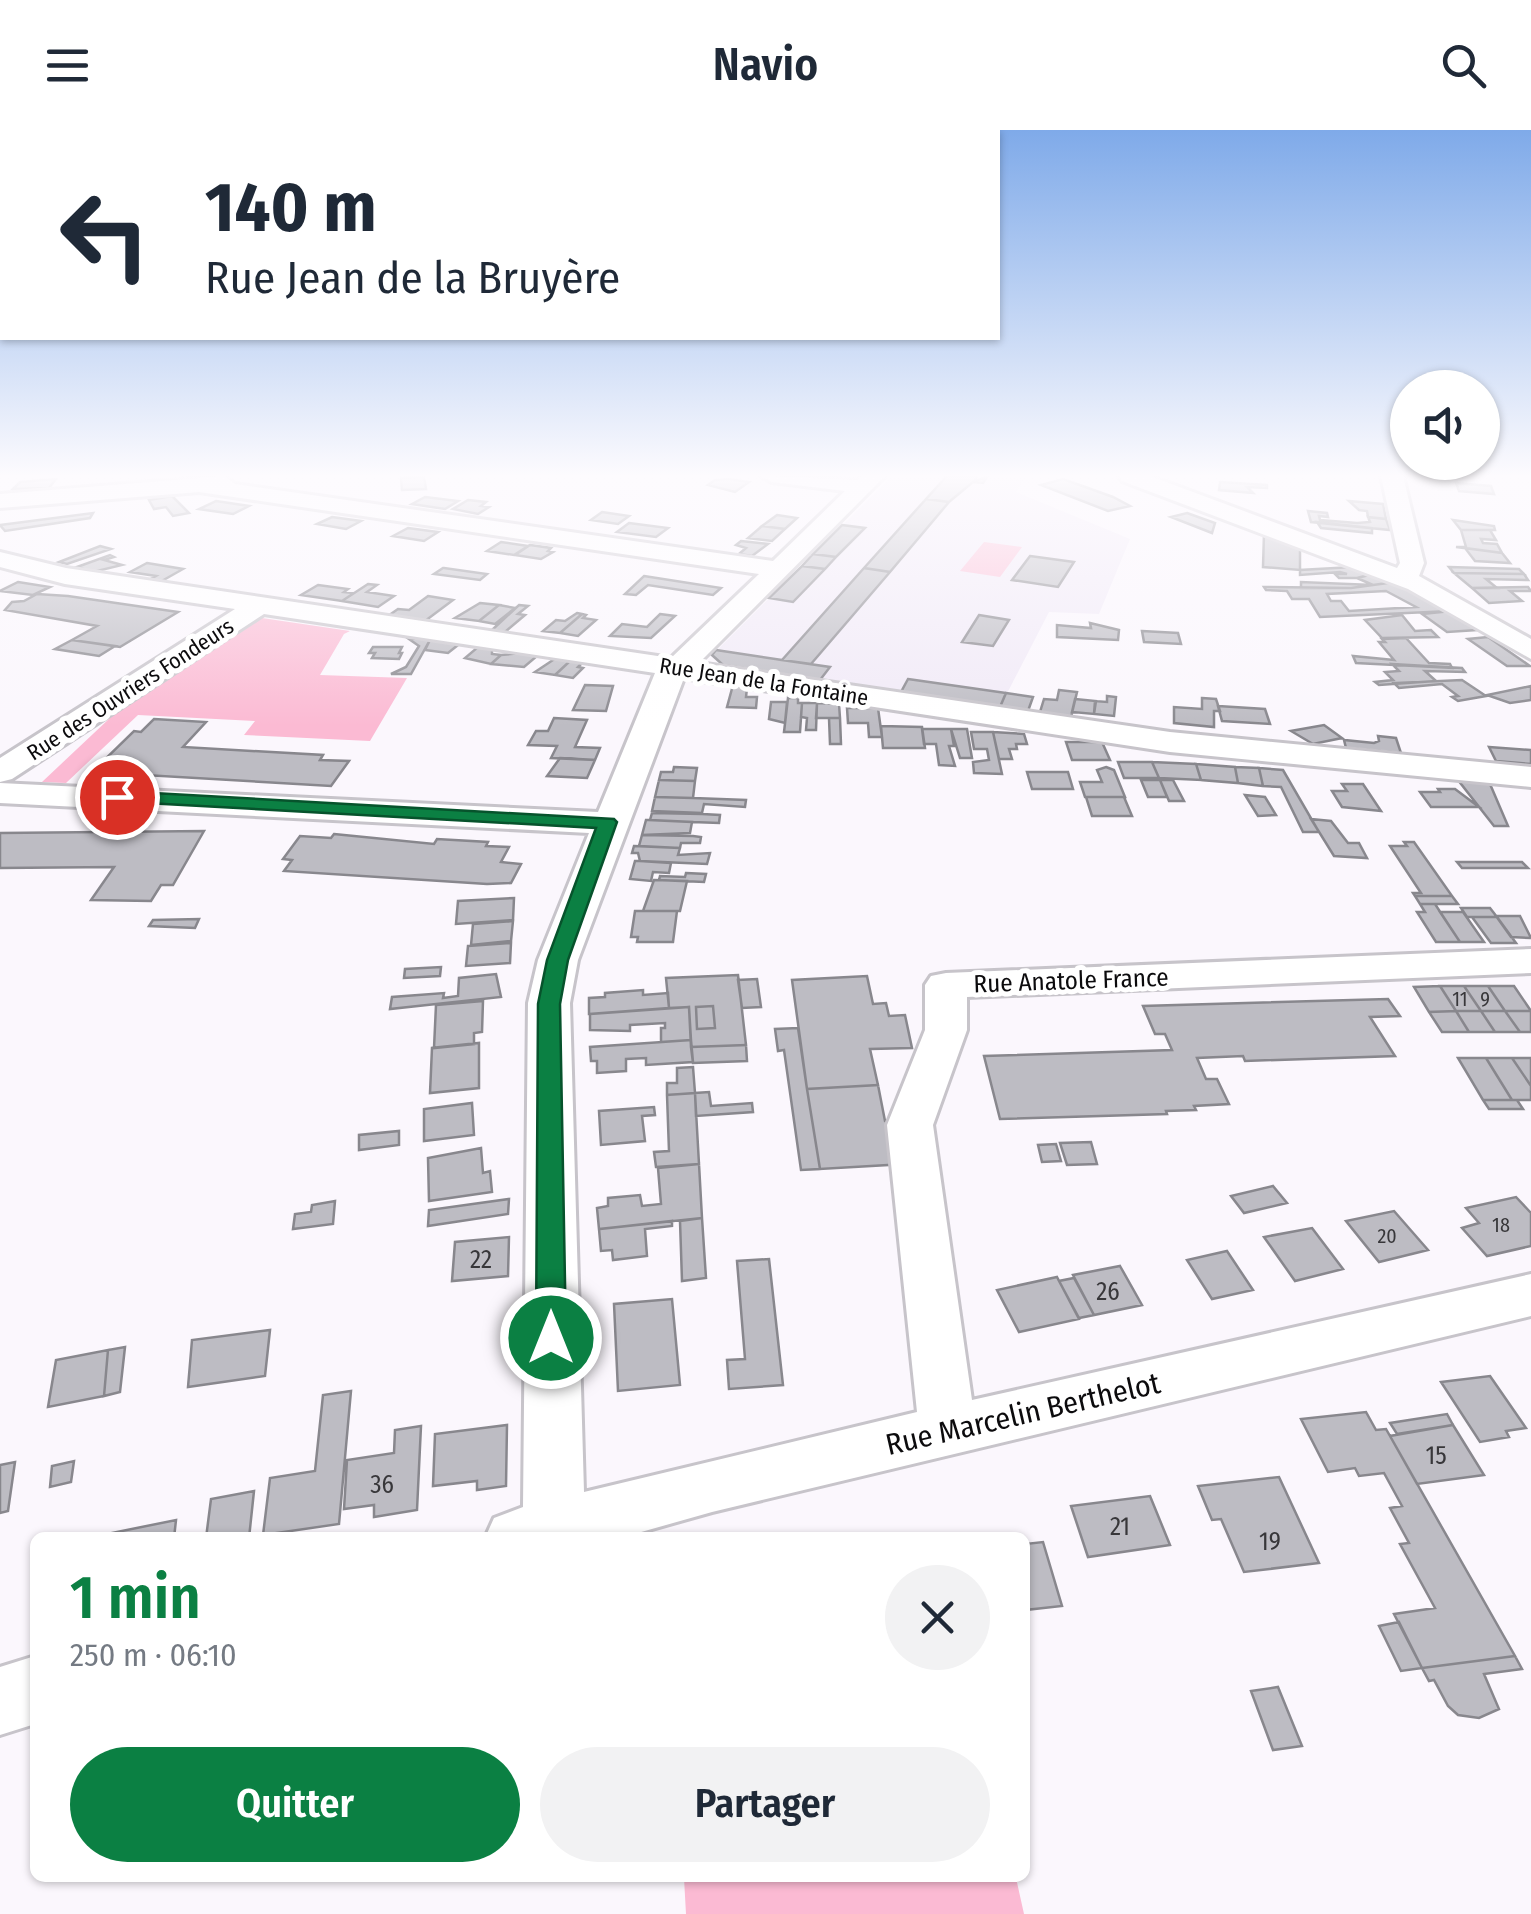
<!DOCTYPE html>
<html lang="fr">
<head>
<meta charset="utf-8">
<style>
  :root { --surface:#fff; --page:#f2f2f3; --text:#1f2937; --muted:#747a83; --accent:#0b8043 }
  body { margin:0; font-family:"Fira Sans Condensed",sans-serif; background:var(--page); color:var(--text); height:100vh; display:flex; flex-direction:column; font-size:38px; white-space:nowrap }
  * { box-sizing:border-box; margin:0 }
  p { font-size:32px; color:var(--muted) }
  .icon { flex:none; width:55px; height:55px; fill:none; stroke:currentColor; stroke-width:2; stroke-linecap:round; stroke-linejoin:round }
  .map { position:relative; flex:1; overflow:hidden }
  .sheet { position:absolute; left:30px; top:1402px; width:1000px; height:350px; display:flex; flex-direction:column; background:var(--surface); border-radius:15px; box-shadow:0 2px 8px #0004 }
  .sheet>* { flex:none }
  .top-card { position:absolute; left:0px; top:0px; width:1000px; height:210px; box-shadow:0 2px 8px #0004; background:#fff; color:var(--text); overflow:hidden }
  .fabs { position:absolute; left:1390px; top:240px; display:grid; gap:20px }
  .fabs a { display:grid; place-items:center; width:110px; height:110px; border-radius:50%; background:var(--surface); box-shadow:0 2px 8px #0004; font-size:50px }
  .pin { position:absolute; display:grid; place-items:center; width:85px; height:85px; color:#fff; margin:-42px; border:5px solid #fff; border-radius:50%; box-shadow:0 2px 10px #0007 }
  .me { position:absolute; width:110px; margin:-55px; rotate:0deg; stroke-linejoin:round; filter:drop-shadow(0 0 8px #0008) }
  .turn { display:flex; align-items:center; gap:35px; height:210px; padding:0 40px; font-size:45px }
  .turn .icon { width:130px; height:130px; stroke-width:2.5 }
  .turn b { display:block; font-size:70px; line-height:85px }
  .round { display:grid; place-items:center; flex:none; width:105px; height:105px; border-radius:52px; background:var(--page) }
  .overview { display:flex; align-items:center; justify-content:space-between; height:170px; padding:0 40px }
  h1 { font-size:60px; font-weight:600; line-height:75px; color:var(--accent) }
  .cta { display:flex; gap:20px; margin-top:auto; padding:20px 40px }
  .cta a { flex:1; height:115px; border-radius:60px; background:var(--accent); color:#fff; font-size:40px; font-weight:600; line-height:115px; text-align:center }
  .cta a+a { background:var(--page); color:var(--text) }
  header { display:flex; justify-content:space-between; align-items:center; height:130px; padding:0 40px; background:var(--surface); font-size:45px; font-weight:600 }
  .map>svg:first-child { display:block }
  .built { fill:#f1eaf7 }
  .green { fill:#fbbad3 }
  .building { fill:#bdbcc3; stroke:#88878d; stroke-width:2.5; fill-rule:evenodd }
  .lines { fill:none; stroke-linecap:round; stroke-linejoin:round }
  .street-casing { stroke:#c7c4ca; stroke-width:6 }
  .street { fill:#fff; fill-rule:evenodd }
  .route { fill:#0b8043; stroke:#07532c; stroke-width:2.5 }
  .labels { text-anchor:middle; stroke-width:10; stroke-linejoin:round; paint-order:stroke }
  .number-label { font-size:20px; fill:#38373a }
  .far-street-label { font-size:22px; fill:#0c0b0d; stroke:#fff }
  .street-label { font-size:25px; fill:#0c0b0d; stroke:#fff }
  .near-number-label { font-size:25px; fill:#38373a }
  .near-street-label { font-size:30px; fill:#0c0b0d; stroke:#fff }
</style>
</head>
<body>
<header><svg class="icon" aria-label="menu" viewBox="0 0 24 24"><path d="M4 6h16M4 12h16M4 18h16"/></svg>Navio<svg class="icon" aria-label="search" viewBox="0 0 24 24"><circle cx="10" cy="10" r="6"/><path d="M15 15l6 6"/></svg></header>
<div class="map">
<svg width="1531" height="1784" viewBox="0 0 1531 1784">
  <rect width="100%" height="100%" fill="#fbf7fd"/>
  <!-- built -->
  <path class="built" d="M892 346H1026L1016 362 1130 409 1099 484 1049 482 1000 577 723 535 712 525Z"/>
  <!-- green -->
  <path class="green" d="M984 412 1022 417 1000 447 960 441Z
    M262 488 350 501 344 504 320 545 407 548 370 611 244 605 255 591 138 585 66 653 42 652 111 587Z
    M684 1748H1016L1024 1784H686Z"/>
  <!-- building -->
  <path class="building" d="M947 346H977L975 350H978L987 347 983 353 973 352 949 372 926 369Z
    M424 347 426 359 402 360 401 348Z
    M56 349 49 358 13 359 20 352Z
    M729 349 749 352 735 362 708 355 715 350Z
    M1063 349 1113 367 1130 376 1108 381 1041 355Z
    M1220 352 1267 355V358L1247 357 1253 363 1219 360Z
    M1456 353 1491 356 1494 364 1459 361Z
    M172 366 189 383 173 386 166 377 154 379 149 370Z
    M425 367 458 371 445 379 412 374Z
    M926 369 949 372 890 442 864 438Z
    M468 370 486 372 481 376 489 377 478 384 453 379Z
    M216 371 249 376 233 384 199 379Z
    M1349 371 1383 374 1386 389 1368 387 1367 381 1359 380Z
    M1308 381 1327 383 1328 387 1319 386 1320 390 1357 393 1370 392 1368 387 1386 389 1390 400 1311 392Z
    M602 382 629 386 618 394 591 390Z
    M93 383 90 388 5 401 0 395Z
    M1187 383 1215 393 1212 403 1171 387Z
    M777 385 797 388 785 399 762 396Z
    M332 387 361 391 346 399 317 394Z
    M1453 390 1494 396 1495 400H1461Z
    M1317 392 1372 398V403L1321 398Z
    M629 393 668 398 656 407 617 402Z
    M842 395 865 398 836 427 813 424Z
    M762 396 785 399 772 411 748 408Z
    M408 398 438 402 424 411 393 406Z
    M1461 400H1490L1496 410 1481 409 1483 413 1497 414 1502 423 1456 417H1466Z
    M1264 403 1300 417V440L1263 437Z
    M741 411 768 414 752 426 739 424 746 418 736 415Z
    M501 412 528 416 514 425 487 421Z
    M530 415 551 418 548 421 553 422 541 429 515 425Z
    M100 416 111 419 67 434 59 432Z
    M1465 418 1502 423 1510 433 1475 431Z
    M813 424 836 427 825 439 802 436Z
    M110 425 114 427 104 430 122 435 93 442 77 437Z
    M1030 426 1074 432 1058 457 1012 450Z
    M147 433 183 439 160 452 149 450 156 446 130 442Z
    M802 436 825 439 793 472 769 468Z
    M1353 437 1373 444 1357 448H1339L1335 444H1347L1340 442 1300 445V440Z
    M1449 437 1519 439 1524 444 1454 443Z
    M443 438H444L487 444 480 450 434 444Z
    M864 438 890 442 811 534 782 530Z
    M1454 443 1524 444 1528 450 1486 449 1497 458H1472Z
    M1373 444 1395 452 1351 458H1301V452L1373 455 1357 448Z
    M644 446 721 458 713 465 648 455 636 465 625 464Z
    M18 452 50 457 33 465 0 461Z
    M1395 452 1451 481 1320 487 1309 469H1292L1287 461 1266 460 1264 457 1351 458ZM1386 461 1416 477 1349 481 1341 471H1331L1327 464Z
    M368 454 377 455 367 462 394 466 378 477 342 471Z
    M318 455 348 459 344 462 354 463 342 471 301 465Z
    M1528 457 1531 461H1510L1522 471 1489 473 1472 458Z
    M37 464 68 466 178 482 120 517 72 510 97 496 5 480 12 472 24 471Z
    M428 466 453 470 425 491 388 486 398 479 409 480Z
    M480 473 499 475 479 491 455 488Z
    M499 475 515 478 495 494 479 491Z
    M519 475 528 476 518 484 525 485 505 502 492 500Z
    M1451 481 1478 500 1447 502 1422 484Z
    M577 483 582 484 560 503 543 501 556 490 565 491Z
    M582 484 586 485 583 488 596 490 578 506 560 503Z
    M660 484 675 486 651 508 610 506 622 494 647 497Z
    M979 485 1009 490 993 516 962 512Z
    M1402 485 1415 501 1431 500 1438 507 1382 508 1365 490Z
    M1090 493 1119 500 1118 510 1057 507V495L1091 498Z
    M1142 501 1178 503 1181 514 1144 512Z
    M1488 507 1530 536H1507L1468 509Z
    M431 508 411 544H391L406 537 419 516 409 509Z
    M431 508 448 511 458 515 448 523 425 520Z
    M1406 508 1429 533 1450 534 1452 538 1356 533 1353 526 1394 530 1379 512H1385L1382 509Z
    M72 510 115 516 99 526 55 519Z
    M373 517H402L399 523H402L399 529 372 528 375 523H369Z
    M478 517 492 519V524L501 525 491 534 465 528Z
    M716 520 782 530 830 537 820 550 723 535 712 525Z
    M522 523 537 526 524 537 491 534 501 525Z
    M556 528 570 531 555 545 535 542Z
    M570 531 583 532 578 537 583 538 573 548 555 545Z
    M1392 534 1462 538 1465 542 1425 541 1436 551 1379 555 1375 552 1393 550 1385 542 1399 541Z
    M908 549 1006 563 1000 577 901 562Z
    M1462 550 1486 566 1458 571 1452 567 1458 566 1442 554 1399 558 1394 553Z
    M585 555 613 556 606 581 573 580Z
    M733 555 747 558 746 567H757L756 578 727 577Z
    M1531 556V570L1510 573 1487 565Z
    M1059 560 1077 562 1071 587 1040 582 1044 569 1057 570Z
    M1006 563 1033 567 1028 581 1000 577Z
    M1107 566 1116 567 1114 586 1094 584 1095 571 1107 572Z
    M788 568H798V573H802L800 602H784Z
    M1202 568 1216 569 1220 581H1214V597L1174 593V577L1202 579Z
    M1075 569 1096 571 1094 584 1072 582Z
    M771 572H787L785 593 769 589Z
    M802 573H817L816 600H806L807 588 801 587Z
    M817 573 839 574 840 588H816Z
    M1218 576 1265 579 1270 594 1222 591Z
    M847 578H878L882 607H869L868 593H848Z
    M554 588 587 590 575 617 600 618 595 630 551 628 557 616 528 615 536 601H548Z
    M829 588H840L841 614H830Z
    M154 589 206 592 183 617 323 625 320 630 349 631 331 656 92 642 134 601 141 602Z
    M1324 595 1342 608 1313 614 1291 601Z
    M881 596 922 597 925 618H883Z
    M922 599H951L954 616H949L955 636 939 635 936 614H924Z
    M951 599H967L972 628H960Z
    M971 602H993L1002 644 974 643 973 632 989 630 987 619H974Z
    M993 602 1024 604 1027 614H1016L1017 619H1009L1012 629H999Z
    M1378 606 1396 608 1401 623 1346 618 1344 610 1374 613 1379 611Z
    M1066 612H1102L1110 630H1072Z
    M1489 617 1531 620V634L1496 631Z
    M560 628 595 630 587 648 547 646Z
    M1118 632H1152L1159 648H1124Z
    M1152 632 1196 634 1201 650 1159 648Z
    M1196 634 1235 637 1238 653 1201 650Z
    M674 637 697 638 695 651 659 650 661 642H673Z
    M1106 637 1114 640 1125 667H1085L1080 652H1102L1097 640Z
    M1235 637 1259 638 1263 656 1238 653Z
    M1259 638 1283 640 1319 702H1303L1281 657 1263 656Z
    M1027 642H1068L1073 659H1032Z
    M659 650 695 651 693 668 655 667Z
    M1141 650H1160L1167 667H1148Z
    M1160 650H1173L1184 671H1169Z
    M1458 650 1490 654 1508 696H1494Z
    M1342 654H1363L1381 681 1342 677 1332 661H1347Z
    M1438 659H1455L1479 677H1431L1420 662H1440Z
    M1245 665 1265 667 1276 685 1258 686Z
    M655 667 693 668 746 670 745 677 704 674 702 683 652 681Z
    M1086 667H1124L1132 686H1092Z
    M652 683 702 684 720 685 719 693 692 692 650 690Z
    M1311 689 1331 691 1348 713H1359L1367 728 1334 726Z
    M646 690H650L692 692 690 703 642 705Z
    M204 701 173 755H161L151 771 91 770 114 737 0 738V703Z
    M334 704 434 714 437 709 488 712 486 716 509 717 501 732 521 734 511 753 487 754 284 741 292 730 283 729 300 706 331 708Z
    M642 705 693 706 701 707 700 713H681L680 718 639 716Z
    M1404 712H1414L1452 766H1415L1413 763H1421L1390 716H1407Z
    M634 716 680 718 678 725 710 723 707 734 640 731 638 723H632Z
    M635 731H640L671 733 669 743 653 742 651 751 630 749Z
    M1457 732H1522L1528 738H1462Z
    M686 743 706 744 704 752 659 750 660 746 685 747Z
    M654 750 687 751 680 781H643Z
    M1415 766H1452L1458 774H1420Z
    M514 768 513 790 456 794 458 771Z
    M1420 774H1435L1460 812H1436L1417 782H1425Z
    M1461 778H1490L1497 787H1467Z
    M635 781H677L673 812H637L638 807H631Z
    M1440 782H1463L1484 812H1460Z
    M1496 786H1520L1531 808 1511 807Z
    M1472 787H1497L1516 813H1491Z
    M199 789 195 798 149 796 153 790Z
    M513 791 511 811 471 815 473 794Z
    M511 813 510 833 466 836 468 816Z
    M441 837 440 846 404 848 405 839Z
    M496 844 501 867 390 879 392 867 444 863 443 868 458 866 459 848Z
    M738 845 746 915 691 917 689 877 669 878 666 848ZM713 876 715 898 697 899 696 877Z
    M867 846 873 874 886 873 889 886 905 885 912 918 870 919 878 955 807 959 792 850Z
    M757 849 761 877 742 878 738 850Z
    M1440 856H1464L1481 881H1456Z
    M1440 856 1456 881 1429 882 1414 857Z
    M1464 856H1488L1505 881H1481Z
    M1488 856H1514L1531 881H1505Z
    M643 860V865L668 863 669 878 589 884V868L605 867V863Z
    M1388 869 1400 886 1370 887 1395 926 1245 931 1243 926 1197 928 1206 949H1217L1229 974 1194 976 1196 980 1166 981 1167 984 1000 989 984 926 1172 920 1165 904H1155L1143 876Z
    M483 871 482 902 474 903V914L434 918 436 875Z
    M713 876 715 898 697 899 696 877Z
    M689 877 691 910 661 912V898H665V893L630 895V901L590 900V884Z
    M1456 881 1469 902H1442L1429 882Z
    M1456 881H1481L1495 902H1469Z
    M1481 881H1505L1520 902H1495Z
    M1505 881H1531V902H1520Z
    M798 898 807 959 820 1039 801 1040 784 920 778 921 775 899Z
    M691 910 693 932 646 935V928L626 929V941L597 943V931H591L590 917Z
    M479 913V958L430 963 432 918Z
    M746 915 747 931 693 933 691 917Z
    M1458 928H1486L1512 970H1483Z
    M1486 928H1512L1531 956V970H1512Z
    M1512 928H1531V956Z
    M693 937 695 963 667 965V953H677V938Z
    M878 955 885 991 896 990 905 1034 820 1039 807 959Z
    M709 962 711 976 752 973 753 982 696 986 695 963Z
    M695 963 699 1034 656 1037 654 1022 669 1021 667 965Z
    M1483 970H1517L1523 979H1489Z
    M472 973 474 1005 424 1011V979Z
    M654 977 655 985 642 986 645 1011 601 1015 599 981Z
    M399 1001V1015L359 1020V1005Z
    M1091 1012 1097 1034 1067 1035 1060 1013Z
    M1056 1014 1061 1031 1042 1032 1038 1015Z
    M481 1018 483 1043 490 1041 492 1062 429 1071 428 1028Z
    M699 1034 702 1088 599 1099 597 1078 608 1076V1068L640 1065 642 1076 661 1074 658 1038Z
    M1273 1056 1287 1073 1244 1083 1231 1066Z
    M1516 1067 1531 1083V1116L1487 1126 1462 1098 1479 1093 1466 1078Z
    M509 1069 508 1084 428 1096 429 1080Z
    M335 1071 333 1094 293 1099 295 1084 311 1082 312 1075Z
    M1394 1081 1428 1120 1379 1132 1346 1091Z
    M702 1088 706 1148 682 1151 680 1091Z
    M672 1091V1096L645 1099 647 1126 613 1130 612 1120 601 1121 599 1099Z
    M1312 1098 1343 1139 1295 1151 1264 1107Z
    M509 1107 508 1146 452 1151 455 1112Z
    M1227 1121 1253 1160 1212 1169 1187 1130Z
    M769 1129 783 1255 729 1259 727 1230 745 1229 737 1131Z
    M1120 1136 1142 1175 1094 1185 1073 1145Z
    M1057 1147 1079 1189 1019 1202 997 1160Z
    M1074 1148 1094 1185 1079 1188 1059 1151Z
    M672 1169 680 1255 618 1261 614 1174Z
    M270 1200 265 1246 188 1257 192 1210Z
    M125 1217 120 1262 104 1266 108 1220Z
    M108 1220 104 1266 48 1277 56 1230Z
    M1490 1246 1526 1298 1506 1301 1509 1307 1480 1312 1441 1252Z
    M351 1261 339 1394 263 1405 270 1348 315 1341 323 1265Z
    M1366 1282 1376 1300 1386 1299 1515 1526 1422 1538 1394 1484 1435 1478 1400 1414 1409 1413 1390 1378 1402 1376 1384 1343 1359 1346 1355 1338 1328 1342 1301 1289Z
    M1447 1284 1453 1295 1397 1304 1390 1293Z
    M507 1295 506 1356 477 1360V1351L433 1356 435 1304Z
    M1453 1295 1484 1345 1417 1354 1390 1306Z
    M421 1296 417 1380 374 1387V1375L344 1379 347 1330 394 1323 395 1300Z
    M74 1331 71 1352 50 1357 52 1336Z
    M15 1332 8 1381 0 1383V1335Z
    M1279 1347 1319 1433 1244 1442 1221 1389 1212 1390 1198 1356Z
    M254 1361 249 1408H206L211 1369Z
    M1150 1366 1170 1415 1088 1427 1071 1376Z
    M176 1390 174 1408H107V1404Z
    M1043 1412 1062 1476 1025 1480V1414Z
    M1399 1492 1422 1538 1401 1541 1379 1496Z
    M1515 1526 1522 1539 1484 1544 1499 1579 1479 1588 1458 1585 1448 1576 1434 1550 1429 1551 1422 1538Z
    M1278 1557 1302 1616 1273 1620 1251 1561Z"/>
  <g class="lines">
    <defs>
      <path id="street" d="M225 346 235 354 773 431 845 361 772 352 761 346 858 350 861 346H885L699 533 1170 602 1531 637V657L1170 622 684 548 578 830 570 873 584 1362 917 1282 887 995 925 900V855L931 846 946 843 1531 819V843L967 867V900L933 995 972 1270 1531 1144V1186L712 1382 620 1408H485L494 1388 523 1377 528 873 538 830 589 703 0 673V653L598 682 655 543 264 484 12 649 0 652V628L235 479 65 454 0 437V422L66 438 671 528 759 444 199 362 0 378V364Z
        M1119 346H1150L1397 438 1400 433 1381 346H1403L1424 433 1419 446 1531 509V529L1408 459 1122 351Z
        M35 1526V1594L0 1605V1537Z"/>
    </defs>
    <!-- street casing -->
    <use href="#street" class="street-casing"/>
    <!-- street -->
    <use href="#street" class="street"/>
  </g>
  <!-- sky -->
  <linearGradient id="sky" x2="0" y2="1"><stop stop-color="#7faae9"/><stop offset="0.58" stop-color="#fdfbfe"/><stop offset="1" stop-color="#fdfbfe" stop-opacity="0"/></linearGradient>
  <rect width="1531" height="596" fill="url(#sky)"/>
  <!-- route -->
  <path class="route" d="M117 661 614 689 617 692 568 830 560 874 566 1208 561 1217 551 1220 541 1217 536 1208 538 874 547 830 596 698 110 671V663Z"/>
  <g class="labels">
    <!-- number labels -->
    <g class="number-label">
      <text x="1460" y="876">11</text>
      <text x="1485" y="876">9</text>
      <text x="1501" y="1102">18</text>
      <text x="1387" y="1113">20</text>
    </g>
    <!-- far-street labels -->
    <g class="far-street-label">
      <text transform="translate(764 551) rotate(9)" y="8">Rue Jean de la Fontaine</text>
      <text transform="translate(130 559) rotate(-33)" y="8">Rue des Ouvriers Fondeurs</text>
    </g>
    <!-- street labels -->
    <g class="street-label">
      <text transform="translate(1071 850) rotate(-2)" y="9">Rue Anatole France</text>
    </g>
    <!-- near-number labels -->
    <g class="near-number-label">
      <text x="481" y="1138">22</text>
      <text x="1108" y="1170">26</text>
      <text x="1436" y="1334">15</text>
      <text x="382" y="1363">36</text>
      <text x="1120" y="1405">21</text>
      <text x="1270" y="1420">19</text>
    </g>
    <!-- near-street labels -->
    <g class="near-street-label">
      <text transform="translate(1023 1284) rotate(-13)" y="10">Rue Marcelin Berthelot</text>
    </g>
  </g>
</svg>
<div class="fabs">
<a><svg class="icon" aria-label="sound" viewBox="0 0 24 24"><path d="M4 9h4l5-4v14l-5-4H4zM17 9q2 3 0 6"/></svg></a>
</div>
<div class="pin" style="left:117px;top:667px;background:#d93025"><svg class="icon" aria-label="arrive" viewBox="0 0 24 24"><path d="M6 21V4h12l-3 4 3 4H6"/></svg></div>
<svg class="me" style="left:551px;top:1208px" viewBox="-20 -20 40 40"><circle r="17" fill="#0b8043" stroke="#fff" stroke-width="3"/><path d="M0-11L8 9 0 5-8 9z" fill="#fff"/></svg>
<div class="top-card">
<div class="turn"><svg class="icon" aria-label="left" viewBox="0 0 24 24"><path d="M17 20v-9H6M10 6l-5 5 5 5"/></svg><div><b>140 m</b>Rue Jean de la Bruyère</div></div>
</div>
<section class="sheet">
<div class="overview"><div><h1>1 min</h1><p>250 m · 06:10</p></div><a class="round"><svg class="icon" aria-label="close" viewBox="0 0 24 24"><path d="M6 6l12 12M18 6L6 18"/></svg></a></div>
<div class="cta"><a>Quitter</a><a>Partager</a></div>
</section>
</div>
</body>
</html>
